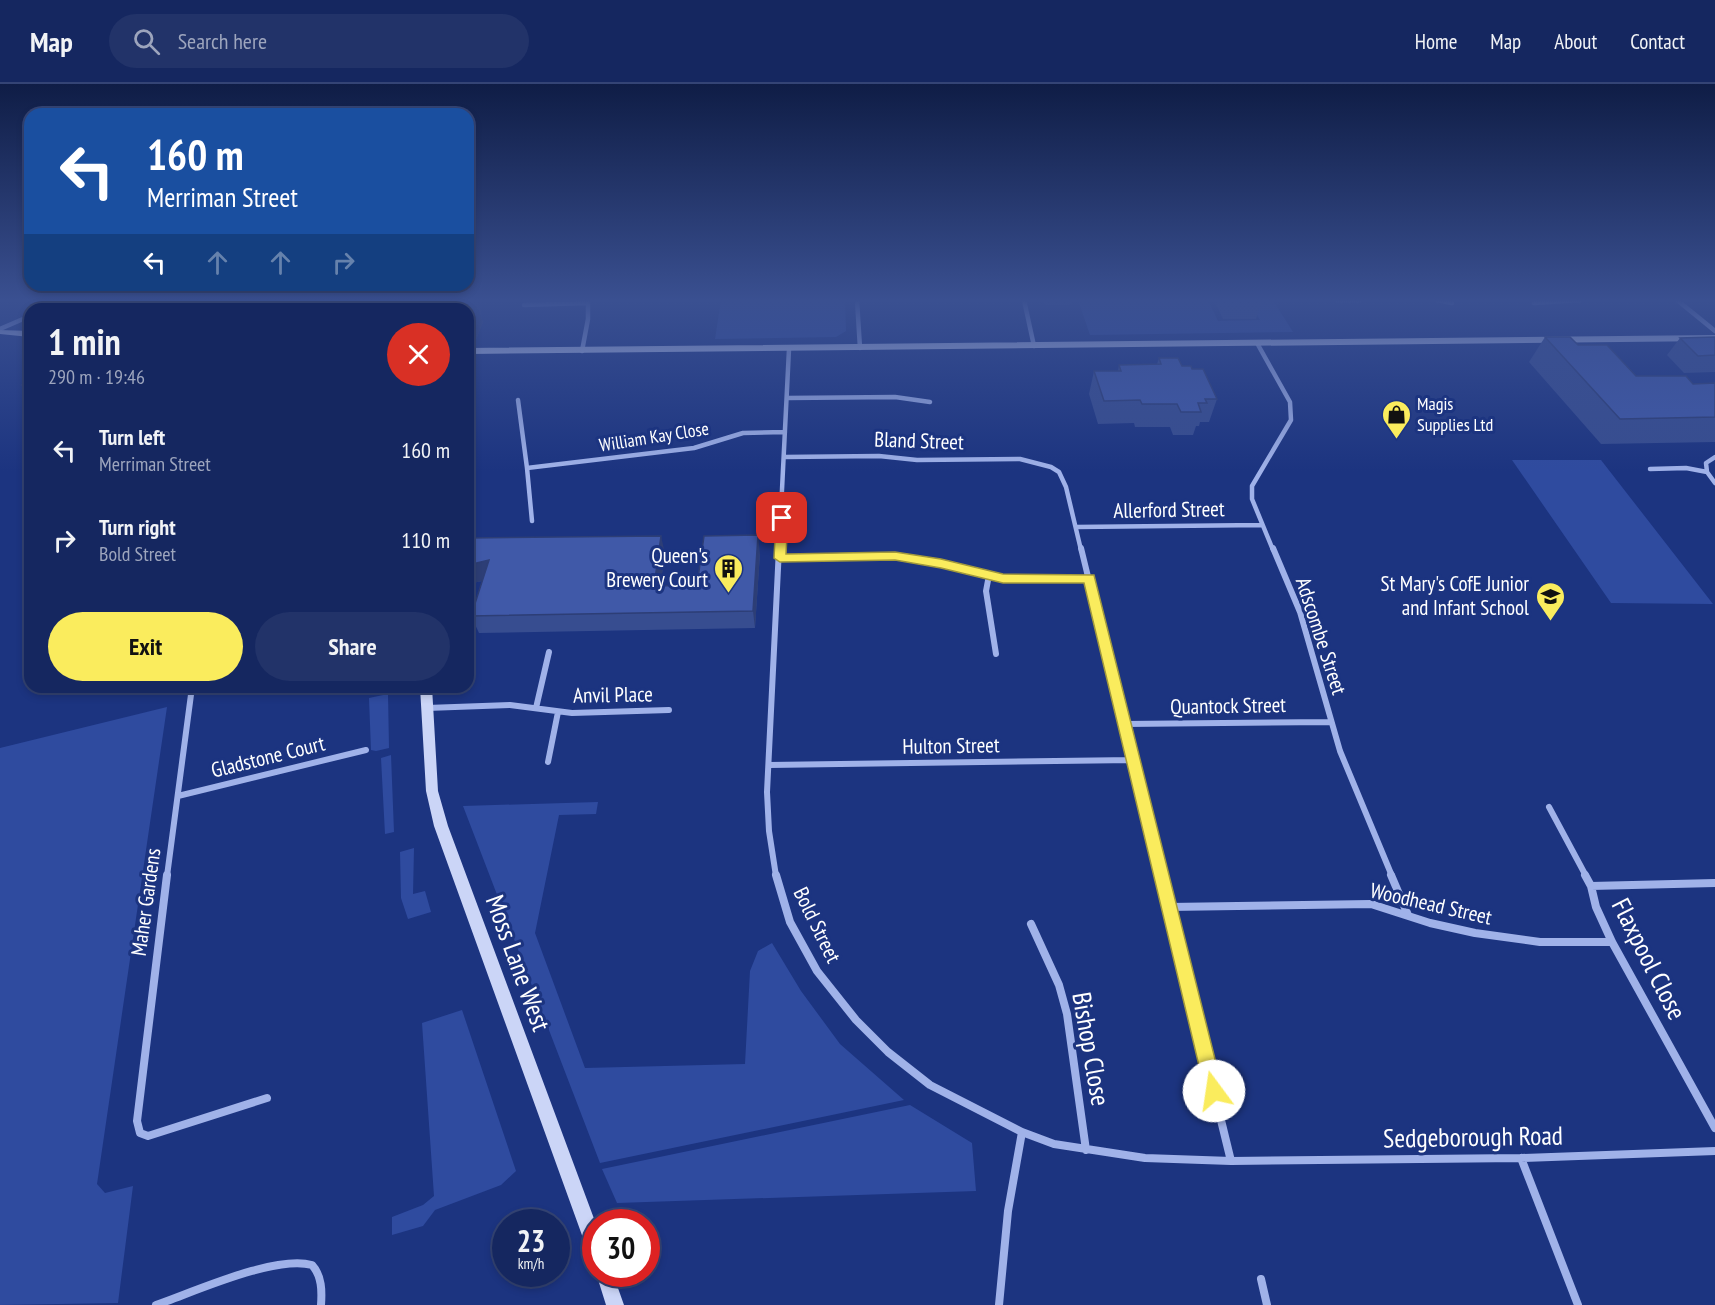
<!DOCTYPE html>
<html lang="en">
<head>
<meta charset="utf-8">
<style>
  :root { --surface:#152760; --page:#223369; --text:#f1f3f6; --muted:#9da5bd; --line:#344475; --accent:#faec5d }
  body { margin:0; font-family:"PT Sans Narrow",sans-serif; background:var(--page); color:var(--text); height:100vh; display:flex; flex-direction:column; font-size:22px; white-space:nowrap }
  * { box-sizing:border-box; margin:0 }
  p { font-size:20px; color:var(--muted) }
  .icon { flex:none; width:33px; height:33px; fill:none; stroke:currentColor; stroke-width:2; stroke-linecap:round; stroke-linejoin:round }
  .map { position:relative; flex:1; overflow:hidden }
  .side { position:absolute; left:24px; top:219px; width:450px; height:390px; display:flex; flex-direction:column; background:var(--surface); border-radius:18px; box-shadow:0 3px 9px #0003,0 0 0 2px var(--line) }
  .side>* { flex:none }
  .guide { position:absolute; left:24px; top:24px; width:450px; height:183px; border-radius:18px; box-shadow:0 3px 9px #0003,0 0 0 2px var(--line); background:#1a4fa0; color:#fff; overflow:hidden }
  .speed { position:absolute; left:492px; top:1125px; display:flex; gap:12px; font-size:30px; font-weight:700; text-align:center }
  .speed>* { display:grid; place-content:center; width:78px; height:78px; border-radius:50%; background:var(--surface); box-shadow:0 3px 9px #0003,0 0 0 2px var(--line); line-height:1 }
  .speed small { font-size:15px; font-weight:400 }
  .speed .limit { border:9px solid #d22; background:#fff; color:#111 }
  .pin { position:absolute; display:grid; place-items:center; width:51px; height:51px; color:#fff; margin:-26px; border-radius:12px; box-shadow:0 3px 9px #0006 }
  .me { position:absolute; width:66px; margin:-33px; rotate:346deg; stroke-linejoin:round; filter:drop-shadow(0 0 4px #0008) }
  .turn { display:flex; align-items:center; gap:21px; height:126px; padding:0 24px; font-size:27px }
  .turn .icon { width:78px; height:78px; stroke-width:2.5 }
  .turn b { display:block; font-size:42px; line-height:51px }
  .lanes { display:flex; align-items:center; height:57px; padding:0 24px; background:#0003; justify-content:center; gap:30px; direction:ltr }
  .lanes .off { opacity:.35 }
  .round { display:grid; place-items:center; flex:none; width:63px; height:63px; border-radius:32px; background:var(--page) }
  .head { display:flex; align-items:center; justify-content:space-between; height:102px; padding:0 24px }
  h1 { font-size:36px; font-weight:700; line-height:45px }
  .primary-button { display:flex; gap:12px; margin-top:auto; padding:12px 24px }
  .primary-button a { flex:1; height:69px; border-radius:36px; background:var(--accent); color:#111; font-size:24px; font-weight:700; line-height:69px; text-align:center }
  .primary-button a+a { background:var(--page); color:var(--text) }
  ul { padding:0; list-style:none }
  li { display:flex; align-items:center; gap:18px; height:90px; padding:0 24px }
  li div { flex:1 }
  li b { display:block; font-size:22px }
  li em { font-style:normal }
  header { display:flex; align-items:center; gap:36px; box-sizing:border-box; height:84px; padding:0 30px; background:var(--surface); border-bottom:2px solid var(--line) }
  header strong { font-size:28px }
  nav { display:flex; gap:33px; margin-inline-start:auto; font-size:21px }
  .search { width:420px; height:54px; background:var(--page); display:flex; align-items:center; gap:15px; box-sizing:border-box; padding:0 21px; border-radius:33px; color:var(--muted); font-size:22px }
  .map>svg:first-child { display:block }
  .green { fill:#2f4b9f }
  .lines { fill:none; stroke-linecap:round; stroke-linejoin:round }
  .street-far2 { stroke:#a0b2e9; stroke-width:4.5 }
  .street-far1 { stroke:#a0b2e9; stroke-width:6 }
  .street { stroke:#a0b2e9; stroke-width:8 }
  .secondary { fill:#cbd5f7; fill-rule:evenodd }
  .wall { fill:#374d90 }
  .shaded-wall { fill:#2d3e76 }
  .building { fill:#4059a8; stroke:#2d3e76; stroke-width:1.5 }
  .route { fill:#faec5d; stroke:#a2993c; stroke-width:1.5 }
  .labels { text-anchor:middle; stroke-width:6; stroke-linejoin:round; paint-order:stroke }
  .far-poi-label { font-size:18px; fill:#fff; stroke:#1c3480; text-anchor:start }
  .far-street-label { font-size:18px; fill:#fff; stroke:#1c3480 }
  .street-label { font-size:21px; fill:#fff; stroke:#1c3480 }
  .poi-label { font-size:21px; fill:#fff; stroke:#1c3480; text-anchor:end }
  .near-street-label { font-size:26px; fill:#fff; stroke:#1c3480 }
</style>
</head>
<body>
<header>
<strong>Map</strong>
<div class="search"><svg class="icon" aria-label="search" viewBox="0 0 24 24"><circle cx="10" cy="10" r="6"/><path d="M15 15l6 6"/></svg>Search here</div>
<nav><a>Home</a><a>Map</a><a>About</a><a>Contact</a></nav>
</header>
<div class="map">
<svg width="1715" height="1221" viewBox="0 0 1715 1221">
  <rect width="100%" height="100%" fill="#1c3480"/>
  <!-- green -->
  <path class="green" d="M721 216H845L846 247 836 253 715 255Z
    M1078 216H1208L1218 237 1260 236 1249 216H1273L1293 248 1090 251Z
    M1512 376H1601L1713 520 1611 519Z
    M388 610 389 664 376 667 371 666 369 614Z
    M167 623 97 1100 105 1109 133 1102 118 1219 0 1221V664Z
    M391 671 394 748 385 750 381 674Z
    M598 718 596 730 559 731 535 849 585 984 745 980 750 887 758 867 772 859 801 907 840 960 904 1016 600 1079 463 722Z
    M414 764 413 810 425 807 431 828 408 835 401 814 400 768Z
    M462 926 516 1087 501 1101 435 1126 423 1142 392 1151V1133L423 1121 434 1112 422 939Z
    M910 1021 972 1059 976 1107 617 1119 602 1085Z"/>
  <g class="lines">
    <!-- street-far2 -->
    <path class="street-far2" d="M857 216 860 264
      M1024 216 1034 262
      M1336 216H1360
      M1437 216 1452 219
      M1677 216 1715 247
      M1534 219 1581 216
      M524 221 588 219
      M48 225 74 216
      M203 225 227 216
      M0 245 30 232
      M1257 259 1290 318 1291 336 1252 402V415L1273 466
      M582 267 588 235V217
      M787 314 895 313 930 318
      M518 316 527 384 694 364 743 349 785 348
      M784 373 879 372 917 376 1020 375 1051 383 1059 388 1066 403 1081 466
      M1715 373 1706 379 1707 388 1715 399
      M527 384 532 437
      M1650 385 1686 384 1707 388
      M1076 443 1262 441
      M779 466 789 265"/>
    <!-- street-far1 -->
    <path class="street-far1" d="M1081 464 1161 792
      M1273 464 1300 528 1340 667 1392 792
      M780 474 895 472 920 475 1003 495 1089 494
      M989 491 986 507 996 570
      M427 624 510 621 572 629 669 626
      M536 624 549 568
      M1125 640 1331 638
      M548 678 558 628
      M769 681 1133 676
      M178 712 366 666
      M1549 723 1586 792
      M167 792 192 603
      M776 792 769 747 767 708 779 464"/>
    <!-- street -->
    <path class="street" d="M167 791 137 1037 140 1049 148 1052 267 1014
      M776 791 790 838 817 887 856 936 888 968 930 1001 1022 1048 1054 1060 1145 1074 1231 1077 1521 1074 1715 1067
      M1161 791 1231 1077
      M1391 791 1408 831
      M1585 791 1591 802 1596 823 1612 858 1715 1044
      M1591 802 1715 799
      M1169 823 1371 820 1430 839 1475 849 1540 858H1612
      M1031 840 1059 901 1067 930 1086 1066
      M1521 1074 1578 1221
      M1261 1195 1267 1221
      M156 1221C194 1208 274 1171 312 1181 322 1192 322 1207 321 1221
      M999 1221 1008 1127 1022 1048"/>
    <!-- secondary -->
    <path class="secondary" d="M416 216H424V225H416Z
      M0 246 30 247V253L0 250Z
      M1715 251V257L468 270V264Z
      M420 603H432L438 707 448 742 596 1140V1174L590 1171 587 1165 434 742 426 707Z
      M596 1189 613 1190 624 1221H606Z"/>
  </g>
  <!-- wall -->
  <path class="wall" d="M100 216H188L164 225H107Z
    M243 216H296L292 225H244L241 221Z
    M1043 216H1071L1070 221H1045Z
    M1214 216H1262L1256 235H1223Z
    M481 217 479 222 481 227 480 231 483 238 475 258H468V225L431 223 430 220Z
    M1545 253 1578 261 1636 292 1693 300 1715 299V358L1601 360 1529 278Z
    M1715 253V288L1684 289 1667 271 1680 254Z
    M1159 274 1192 285 1217 315 1209 338H1200L1199 342H1196L1193 351H1173L1170 343H1135L1134 339 1098 340 1089 310 1094 287H1118L1119 281 1157 280Z
    M30 293V312L22 301Z
    M468 454 665 470 660 502 697 501 760 469 755 544 479 549 471 532 482 497 468 500Z"/>
  <!-- shaded-wall -->
  <path class="shaded-wall" d="M111 216H188L164 225H112L107 218Z
    M276 216H296L292 225H279L275 218Z
    M392 216H400L403 225H396Z
    M467 216H481V217L479 222 481 227 480 231 483 238 475 258 468 239V225H463Z
    M758 451 760 469 755 544 753 527Z
    M661 452 665 470 658 519 654 502Z
    M489 476 496 494 468 500V481Z"/>
  <!-- building -->
  <path class="building" d="M243 216H276L275 218 241 221Z
    M354 216H399L400 225H332L333 220 353 218Z
    M431 216H467L463 225H430L432 220H430Z
    M1545 253H1570L1578 261H1607L1636 292H1686L1693 300 1715 299V333L1620 335Z
    M1715 253V271L1698 272 1680 254Z
    M1159 274H1178L1182 282H1191L1192 285H1203L1217 315H1205L1207 319H1198L1201 328H1181L1177 320H1142L1140 316 1104 317 1094 287H1121L1119 281 1161 280Z
    M30 293V302L22 301Z
    M758 451 753 527 471 532 489 476 468 481V454L661 452 654 502 697 501 704 452Z"/>
  <!-- sky -->
  <linearGradient id="sky" x2="0" y2="1"><stop stop-color="#0f1d46"/><stop offset="0.56" stop-color="#3a5091"/><stop offset="1" stop-color="#3a5091" stop-opacity="0"/></linearGradient>
  <rect width="1715" height="387" fill="url(#sky)"/>
  <!-- route -->
  <path class="route" d="M782 430 788 434 786 470 895 468 941 475 1003 490 1094 491 1223 1007 1221 1014 1214 1017 1208 1014 1205 1007 1084 499H1003L941 484 895 476 780 478 774 474 776 434Z"/>
  <!-- icons -->
  <defs>
    <symbol id="shop-pin" viewBox="-11 -11 22 30"><path d="M0 17L-7.5 6A9.5 9.5 0 1 1 7.5 6Z" fill="#faec5d" stroke="#1c3480"/><path d="M-5-2.5h2.3a2.7 3.5 0 0 1 5.4 0H5L5.5 6h-11ZM-1.5-2.5h3a1.5 2.3 0 0 0-3 0Z" fill="#111"/></symbol>
    <symbol id="building-pin" viewBox="-11 -11 22 30"><path d="M0 17L-7.5 6A9.5 9.5 0 1 1 7.5 6Z" fill="#faec5d" stroke="#1c3480"/><path d="M-4-6H4V6H1V3H-1V6H-4ZM-2.5-4.3h1.7v1.8h-1.7ZM.8-4.3h1.7v1.8H.8ZM-2.5-1h1.7V.8h-1.7ZM.8-1h1.7V.8H.8Z" fill="#111"/></symbol>
    <symbol id="school-pin" viewBox="-11 -11 22 30"><path d="M0 17L-7.5 6A9.5 9.5 0 1 1 7.5 6Z" fill="#faec5d" stroke="#1c3480"/><path d="M0-5L7-2L0 1L-7-2ZM-4 1L0 2.5L4 1V4Q0 6-4 4Z" fill="#111"/></symbol>
  </defs>
  <g fill-rule="evenodd">
    <use href="#shop-pin" x="1380" y="314" width="33" height="45"/>
    <use href="#building-pin" x="712" y="468" width="33" height="45"/>
    <use href="#school-pin" x="1534" y="496" width="33" height="45"/>
  </g>
  <g class="labels">
    <!-- far-poi labels -->
    <g class="far-poi-label">
      <text x="1417" y="326">Magis<tspan x="1417" dy="21">Supplies Ltd</tspan></text>
    </g>
    <!-- far-street labels -->
    <g class="far-street-label">
      <text transform="translate(654 353) rotate(-9)" y="6">William Kay Close</text>
    </g>
    <!-- street labels -->
    <g class="street-label">
      <text transform="translate(919 357) rotate(2)" y="7">Bland Street</text>
      <text transform="translate(1169 426) rotate(-1)" y="7">Allerford Street</text>
      <text transform="translate(1321 552) rotate(72)" y="7">Adscombe Street</text>
      <text transform="translate(613 611) rotate(-1)" y="7">Anvil Place</text>
      <text transform="translate(1228 622) rotate(-1)" y="7">Quantock Street</text>
      <text transform="translate(951 662) rotate(-1)" y="7">Hulton Street</text>
      <text transform="translate(268 673) rotate(-14)" y="7">Gladstone Court</text>
      <text transform="translate(146 818) rotate(-82)" y="7">Maher Gardens</text>
      <text transform="translate(1431 820) rotate(13)" y="7">Woodhead Street</text>
      <text transform="translate(817 841) rotate(64)" y="7">Bold Street</text>
    </g>
    <!-- poi labels -->
    <g class="poi-label">
      <text x="708" y="479">Queen's<tspan x="708" dy="24">Brewery Court</tspan></text>
      <text x="1529" y="507">St Mary's CofE Junior<tspan x="1529" dy="24">and Infant School</tspan></text>
    </g>
    <!-- near-street labels -->
    <g class="near-street-label">
      <text transform="translate(1649 875) rotate(63)" y="9">Flaxpool Close</text>
      <text transform="translate(518 879) rotate(70)" y="9">Moss Lane West</text>
      <text transform="translate(1091 965) rotate(80)" y="9">Bishop Close</text>
      <text transform="translate(1473 1053) rotate(-1)" y="9">Sedgeborough Road</text>
    </g>
  </g>
</svg>
<div class="speed"><div>23<small>km/h</small></div><div class="limit">30</div></div>
<div class="pin" style="left:782px;top:434px;background:#d93025"><svg class="icon" aria-label="arrive" viewBox="0 0 24 24"><path d="M6 21V4h12l-3 4 3 4H6"/></svg></div>
<svg class="me" style="left:1214px;top:1007px" viewBox="-20 -20 40 40"><circle r="19" fill="#fff"/><path d="M0-13L10 11 0 6-10 11z" fill="#faec5d"/></svg>
<div class="guide">
<div class="turn"><svg class="icon" aria-label="left" viewBox="0 0 24 24"><path d="M17 20v-9H6M10 6l-5 5 5 5"/></svg><div><b>160 m</b>Merriman Street</div></div>
<div class="lanes"><svg class="icon" aria-label="left" viewBox="0 0 24 24"><path d="M17 20v-9H6M10 6l-5 5 5 5"/></svg><svg class="icon off" aria-label="ahead" viewBox="0 0 24 24"><path d="M12 20V5M6 11l6-6 6 6"/></svg><svg class="icon off" aria-label="ahead" viewBox="0 0 24 24"><path d="M12 20V5M6 11l6-6 6 6"/></svg><svg class="icon off" aria-label="right" viewBox="0 0 24 24"><path d="M7 20v-9h11M14 6l5 5-5 5"/></svg></div>
</div>
<section class="side">
<div class="head"><div><h1>1 min</h1><p>290 m · 19:46</p></div><a class="round" style="background:#d93025;color:#fff"><svg class="icon" aria-label="close" viewBox="0 0 24 24"><path d="M6 6l12 12M18 6L6 18"/></svg></a></div>
<ul>
<li><svg class="icon" aria-label="left" viewBox="0 0 24 24"><path d="M17 20v-9H6M10 6l-5 5 5 5"/></svg><div><b>Turn left</b><p>Merriman Street</p></div><em>160 m</em></li>
<li><svg class="icon" aria-label="right" viewBox="0 0 24 24"><path d="M7 20v-9h11M14 6l5 5-5 5"/></svg><div><b>Turn right</b><p>Bold Street</p></div><em>110 m</em></li>
</ul>
<div class="primary-button"><a>Exit</a><a>Share</a></div>
</section>
</div>
</body>
</html>
